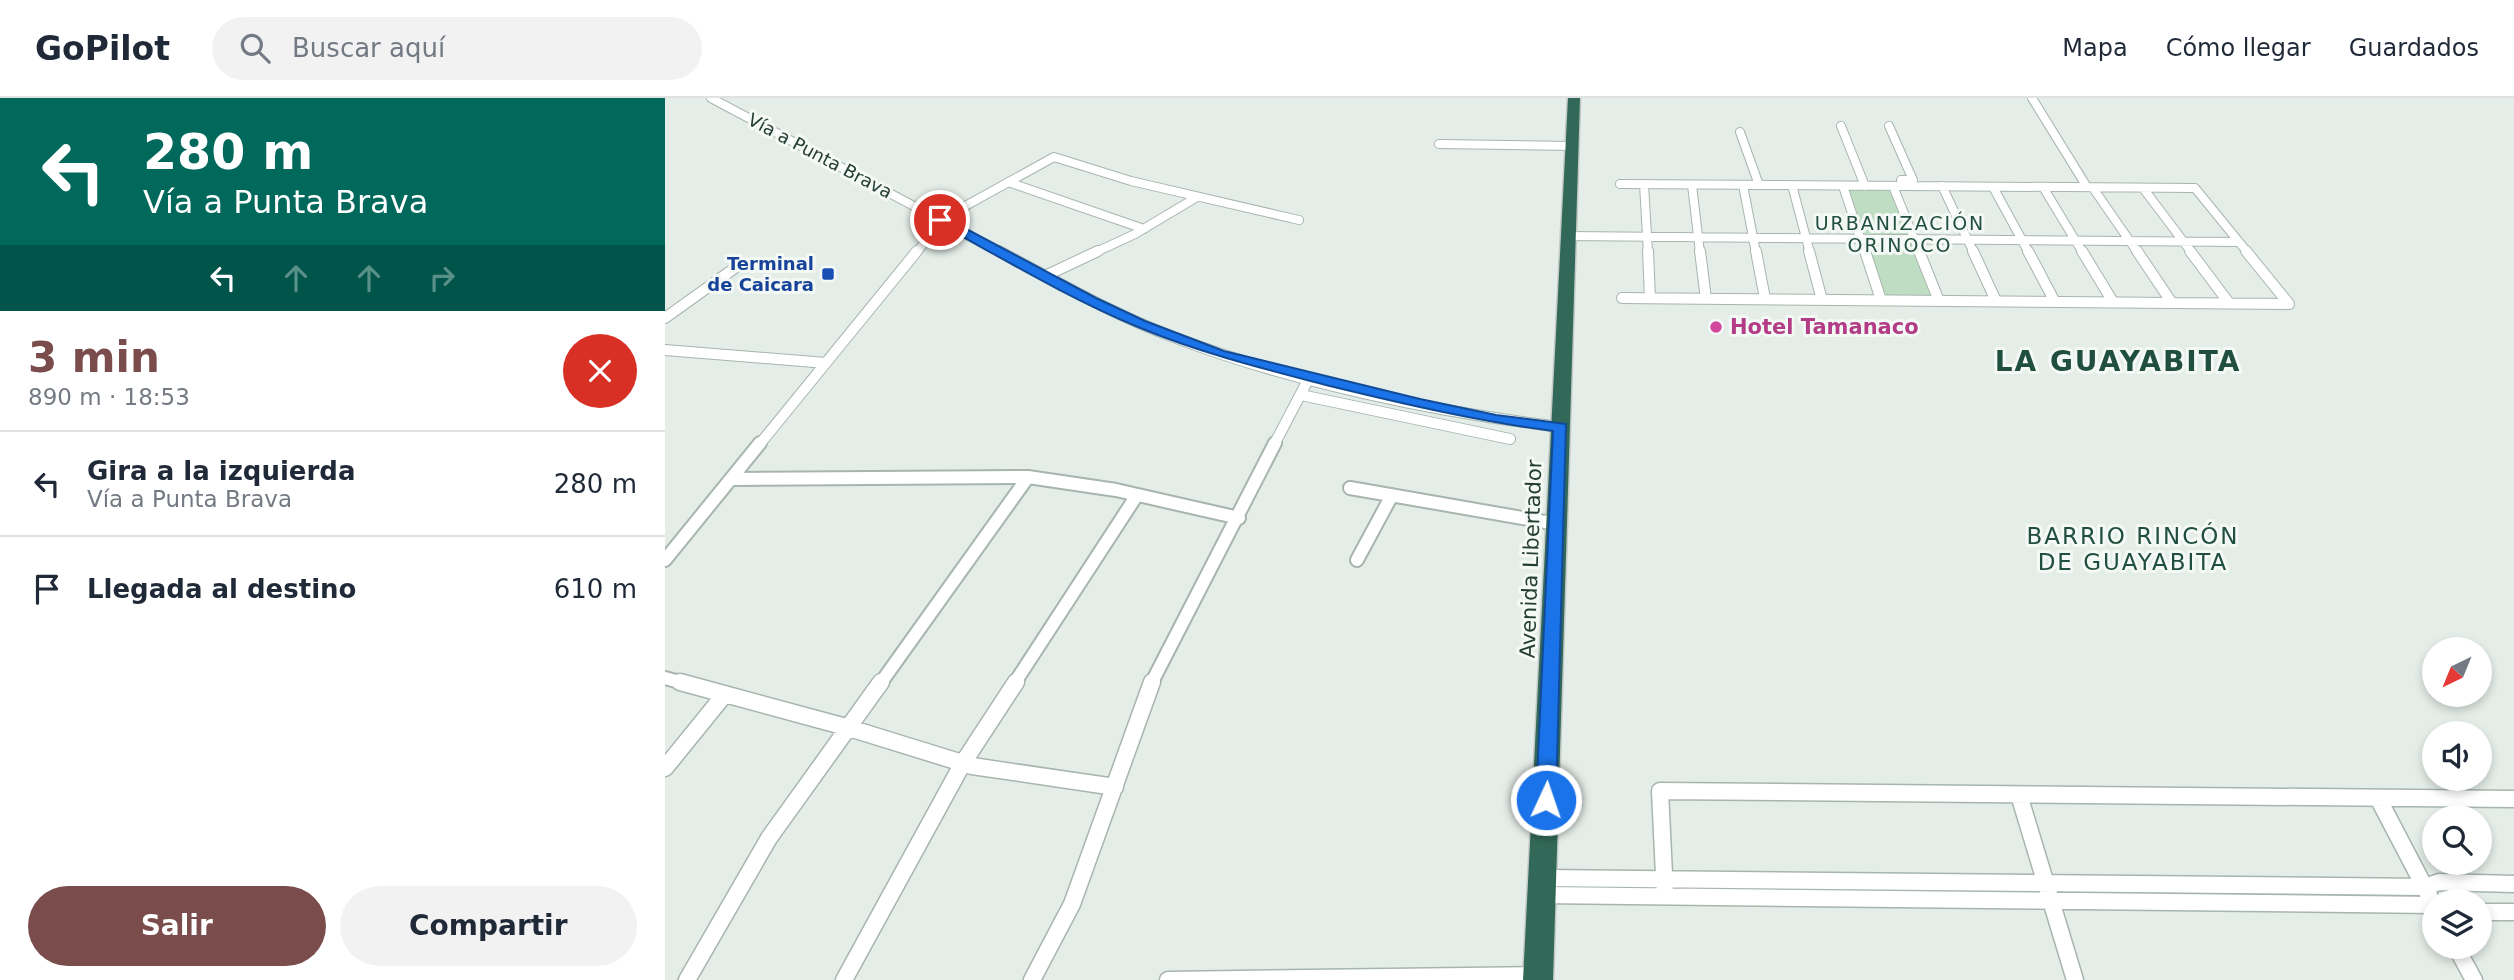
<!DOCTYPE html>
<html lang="es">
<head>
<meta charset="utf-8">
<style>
  :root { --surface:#fff; --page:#f2f2f3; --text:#1f2937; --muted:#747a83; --line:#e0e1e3; --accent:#7a4c4c }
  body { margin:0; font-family:"DejaVu Sans",sans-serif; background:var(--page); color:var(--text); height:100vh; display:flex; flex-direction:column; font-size:26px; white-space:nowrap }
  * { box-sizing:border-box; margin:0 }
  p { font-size:23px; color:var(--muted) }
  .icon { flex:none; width:38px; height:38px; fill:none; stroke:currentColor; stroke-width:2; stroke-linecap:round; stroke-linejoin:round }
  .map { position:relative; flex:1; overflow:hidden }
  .details { display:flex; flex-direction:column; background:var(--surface); width:665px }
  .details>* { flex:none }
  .top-card { background:#00695c; color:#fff; overflow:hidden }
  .needle { width:46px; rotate:223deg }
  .tools { position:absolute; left:1757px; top:539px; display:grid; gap:14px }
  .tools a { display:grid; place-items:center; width:70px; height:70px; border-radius:50%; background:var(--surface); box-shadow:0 4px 10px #0003; font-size:35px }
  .pin { position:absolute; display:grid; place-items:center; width:60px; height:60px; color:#fff; margin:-30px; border:4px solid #fff; border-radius:50%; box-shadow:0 2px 7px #0007 }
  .me { position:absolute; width:77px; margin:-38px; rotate:3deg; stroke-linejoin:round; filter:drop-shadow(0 0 5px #0008) }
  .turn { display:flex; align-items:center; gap:24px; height:147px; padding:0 28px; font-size:32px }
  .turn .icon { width:91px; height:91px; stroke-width:2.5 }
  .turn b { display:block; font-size:49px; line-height:60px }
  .lanes { display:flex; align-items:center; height:66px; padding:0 28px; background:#0003; justify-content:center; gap:35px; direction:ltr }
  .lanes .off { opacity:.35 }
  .round { display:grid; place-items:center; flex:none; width:74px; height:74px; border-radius:37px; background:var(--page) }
  .headline { display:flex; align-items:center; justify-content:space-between; height:119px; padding:0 28px }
  h1 { font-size:42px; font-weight:700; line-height:52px; color:var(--accent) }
  .button { display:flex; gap:14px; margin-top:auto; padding:14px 28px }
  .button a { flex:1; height:80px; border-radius:42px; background:var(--accent); color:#fff; font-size:28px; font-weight:700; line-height:80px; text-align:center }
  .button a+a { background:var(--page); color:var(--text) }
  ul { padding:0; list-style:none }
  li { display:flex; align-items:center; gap:21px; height:105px; padding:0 28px; border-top:2px solid var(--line) }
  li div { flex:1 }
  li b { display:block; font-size:26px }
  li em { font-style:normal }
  header { display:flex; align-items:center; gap:42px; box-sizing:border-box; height:98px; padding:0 35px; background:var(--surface); border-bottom:2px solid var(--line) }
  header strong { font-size:33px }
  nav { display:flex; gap:38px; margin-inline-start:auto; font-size:24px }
  .search { width:490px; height:63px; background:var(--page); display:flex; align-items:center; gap:18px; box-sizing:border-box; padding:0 24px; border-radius:38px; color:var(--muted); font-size:26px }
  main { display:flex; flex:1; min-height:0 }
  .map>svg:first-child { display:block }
  .green { fill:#beddc3 }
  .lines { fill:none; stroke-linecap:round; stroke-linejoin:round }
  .street-far3-casing { stroke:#a7b5ae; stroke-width:10 }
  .street-far2-casing { stroke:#a7b5ae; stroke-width:12 }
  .street-far1-casing { stroke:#a7b5ae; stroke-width:16 }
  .street-casing { stroke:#a7b5ae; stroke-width:19 }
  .highway-casing { stroke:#c2c9c6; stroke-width:3 }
  .street-far3 { stroke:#fff; stroke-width:8 }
  .street-far2 { stroke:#fff; stroke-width:10 }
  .street-far1 { stroke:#fff; stroke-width:12 }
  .street { stroke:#fff; stroke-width:16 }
  .highway { fill:#326857; fill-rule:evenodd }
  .route { fill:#1a73e8; stroke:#114b97; stroke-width:2 }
  .transit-dot { fill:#1a4fb4; stroke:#f5f9f6; stroke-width:2.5 }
  .hotel-dot { fill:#d1479c; stroke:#f5f9f6; stroke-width:2.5 }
  .labels { text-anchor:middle; stroke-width:6; stroke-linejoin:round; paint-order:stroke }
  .far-street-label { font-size:18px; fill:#243e34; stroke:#f5f9f6 }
  .far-transit-label { font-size:18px; font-weight:bold; fill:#164399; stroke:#f5f9f6; text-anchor:end }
  .far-neighbourhood-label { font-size:19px; letter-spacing:2px; fill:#214f3f; stroke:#f5f9f6 }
  .hotel-label { font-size:21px; font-weight:bold; fill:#b23c85; stroke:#f5f9f6; text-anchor:start }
  .street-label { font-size:21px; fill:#243e34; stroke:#f5f9f6 }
  .neighbourhood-label { font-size:23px; letter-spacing:2px; fill:#214f3f; stroke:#f5f9f6 }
  .district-label { font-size:28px; font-weight:bold; letter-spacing:2px; fill:#214f3f; stroke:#f5f9f6 }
</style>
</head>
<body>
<header>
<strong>GoPilot</strong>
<div class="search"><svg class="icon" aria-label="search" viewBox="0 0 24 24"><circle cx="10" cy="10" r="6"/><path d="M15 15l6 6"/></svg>Buscar aquí</div>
<nav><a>Mapa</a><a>Cómo llegar</a><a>Guardados</a></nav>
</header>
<main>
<section class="details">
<div class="top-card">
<div class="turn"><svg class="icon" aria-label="left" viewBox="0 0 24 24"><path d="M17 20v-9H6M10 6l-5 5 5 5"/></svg><div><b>280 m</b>Vía a Punta Brava</div></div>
<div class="lanes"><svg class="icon" aria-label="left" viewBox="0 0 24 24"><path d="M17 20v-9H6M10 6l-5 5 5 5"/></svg><svg class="icon off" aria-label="ahead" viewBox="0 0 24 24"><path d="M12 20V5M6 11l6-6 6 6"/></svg><svg class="icon off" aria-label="ahead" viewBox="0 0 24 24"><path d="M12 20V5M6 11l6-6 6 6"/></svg><svg class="icon off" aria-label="right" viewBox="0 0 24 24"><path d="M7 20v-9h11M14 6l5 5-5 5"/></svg></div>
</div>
<div class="headline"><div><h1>3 min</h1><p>890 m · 18:53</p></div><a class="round" style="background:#d93025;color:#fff"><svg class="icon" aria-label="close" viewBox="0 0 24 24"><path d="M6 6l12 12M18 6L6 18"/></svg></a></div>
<ul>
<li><svg class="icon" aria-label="left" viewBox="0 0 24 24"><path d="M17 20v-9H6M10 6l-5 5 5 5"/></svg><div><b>Gira a la izquierda</b><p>Vía a Punta Brava</p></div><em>280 m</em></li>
<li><svg class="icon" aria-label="arrive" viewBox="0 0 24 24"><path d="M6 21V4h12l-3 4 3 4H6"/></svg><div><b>Llegada al destino</b></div><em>610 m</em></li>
</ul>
<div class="button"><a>Salir</a><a>Compartir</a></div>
</section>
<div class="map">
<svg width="1849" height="882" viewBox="0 0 1849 882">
  <rect width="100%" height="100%" fill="#e4ede8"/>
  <!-- green -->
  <path class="green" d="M1182 90H1225L1244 139H1199Z
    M1201 143H1246L1268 200H1220Z"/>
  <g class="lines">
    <defs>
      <path id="street-far3" d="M46 0 337 155
        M1367 0 1422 89
        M1176 28 1200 88
        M1224 28 1248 82H1236
        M1075 34 1094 87
        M774 46 907 48
        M343 84 479 131
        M955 86 1530 90 1583 155
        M979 86 983 155
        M1027 87 1035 155
        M1078 87 1091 155
        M1127 87 1145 155
        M1178 88 1200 155
        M1228 88 1255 155
        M1277 88 1309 155
        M1328 89 1364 155
        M1378 89 1418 155
        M1428 90 1473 155
        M1478 90 1527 155
        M275 122 389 59 466 83 634 122
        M903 138 1574 144
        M251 155 277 123
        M429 155 470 136 532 99"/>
      <path id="street-far2" d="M334 153C390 183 447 216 506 238 626 284 769 314 896 329
        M983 153 985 200
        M1035 153 1041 201
        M1091 153 1100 201
        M1144 153 1157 202
        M1200 153 1216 202
        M1254 153 1274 203
        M1308 153 1331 203
        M1363 153 1390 204
        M1417 153 1448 204
        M1472 153 1507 205
        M1525 153 1564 205
        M1581 153 1624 206
        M380 178 433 153
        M957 200 1624 206
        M0 220 74 167
        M0 252 161 265
        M636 297 845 341
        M94 347 252 153
        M609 347 644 280"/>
      <path id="street-far1" d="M66 381 363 379 451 392 574 420
        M685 390 892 426
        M0 462 95 345
        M692 462 727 397
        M0 580 22 586
        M215 586 363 379
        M349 586 472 397
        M486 586 610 345"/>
      <path id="street" d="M15 584 181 629 307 668 450 689
        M0 670 60 596
        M1354 697 1410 882
        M1713 700 1769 807
        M878 780 1760 789 1774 784 1849 786
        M877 797 1769 807
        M1000 798 995 693 1849 701
        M1815 814H1849
        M1791 849 1809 882
        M22 882 104 740 216 584
        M179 882 298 665 351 584
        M367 882 407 806 487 584
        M503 882 873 877"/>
      <path id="highway" d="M903 0H915L888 882H858Z"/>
    </defs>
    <!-- street-far3 casing -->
    <use href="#street-far3" class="street-far3-casing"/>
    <!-- street-far2 casing -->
    <use href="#street-far2" class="street-far2-casing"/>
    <!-- street-far1 casing -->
    <use href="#street-far1" class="street-far1-casing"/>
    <!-- street casing -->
    <use href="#street" class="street-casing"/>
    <!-- highway casing -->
    <use href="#highway" class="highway-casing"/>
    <!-- street-far3 -->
    <use href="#street-far3" class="street-far3"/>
    <!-- street-far2 -->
    <use href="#street-far2" class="street-far2"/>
    <!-- street-far1 -->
    <use href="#street-far1" class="street-far1"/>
    <!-- street -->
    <use href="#street" class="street"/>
    <!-- highway -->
    <use href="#highway" class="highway"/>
  </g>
  <!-- route -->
  <path class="route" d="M271 119H279L431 200 480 223 559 253 755 301 831 317 901 326 891 702 888 709 881 711 874 709 871 702 888 333C812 323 739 306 665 288 600 271 535 255 473 229 403 200 337 160 271 124Z"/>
  <!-- markers -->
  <rect class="transit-dot" x="156" y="169" width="14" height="14" rx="3.5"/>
  <circle class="hotel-dot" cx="1051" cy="229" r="7"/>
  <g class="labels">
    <!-- far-street labels -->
    <g class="far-street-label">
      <text transform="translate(155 58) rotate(28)" y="6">Vía a Punta Brava</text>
    </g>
    <!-- far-transit labels -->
    <g class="far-transit-label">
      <text x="149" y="172">Terminal<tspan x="149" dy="21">de Caicara</tspan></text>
    </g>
    <!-- far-neighbourhood labels -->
    <g class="far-neighbourhood-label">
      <text x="1235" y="132">URBANIZACIÓN<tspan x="1235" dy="22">ORINOCO</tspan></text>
    </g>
    <!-- hotel labels -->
    <g class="hotel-label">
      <text x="1065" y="236">Hotel Tamanaco</text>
    </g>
    <!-- street labels -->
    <g class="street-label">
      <text transform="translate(866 461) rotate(-88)" y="7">Avenida Libertador</text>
    </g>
    <!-- neighbourhood labels -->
    <g class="neighbourhood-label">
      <text x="1468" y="446">BARRIO RINCÓN<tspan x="1468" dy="26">DE GUAYABITA</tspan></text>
    </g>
    <!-- district labels -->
    <g class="district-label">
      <text x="1453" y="273">LA GUAYABITA</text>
    </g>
  </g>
</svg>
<div class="tools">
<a><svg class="needle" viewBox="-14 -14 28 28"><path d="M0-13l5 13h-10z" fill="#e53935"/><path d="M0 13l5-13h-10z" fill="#747a83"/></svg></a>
<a><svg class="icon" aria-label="sound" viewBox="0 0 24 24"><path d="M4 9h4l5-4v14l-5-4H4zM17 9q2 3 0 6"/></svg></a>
<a><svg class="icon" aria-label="search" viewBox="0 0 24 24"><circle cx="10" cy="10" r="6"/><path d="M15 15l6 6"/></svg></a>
<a><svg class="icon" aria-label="layers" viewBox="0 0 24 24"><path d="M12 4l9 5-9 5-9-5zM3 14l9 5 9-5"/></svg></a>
</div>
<div class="pin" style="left:275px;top:122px;background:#d93025"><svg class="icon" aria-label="arrive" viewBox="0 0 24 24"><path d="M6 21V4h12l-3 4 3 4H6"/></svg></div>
<svg class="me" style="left:881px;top:702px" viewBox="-20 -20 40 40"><circle r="17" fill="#1a73e8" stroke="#fff" stroke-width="3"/><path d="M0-11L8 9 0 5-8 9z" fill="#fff"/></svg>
</div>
</main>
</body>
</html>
